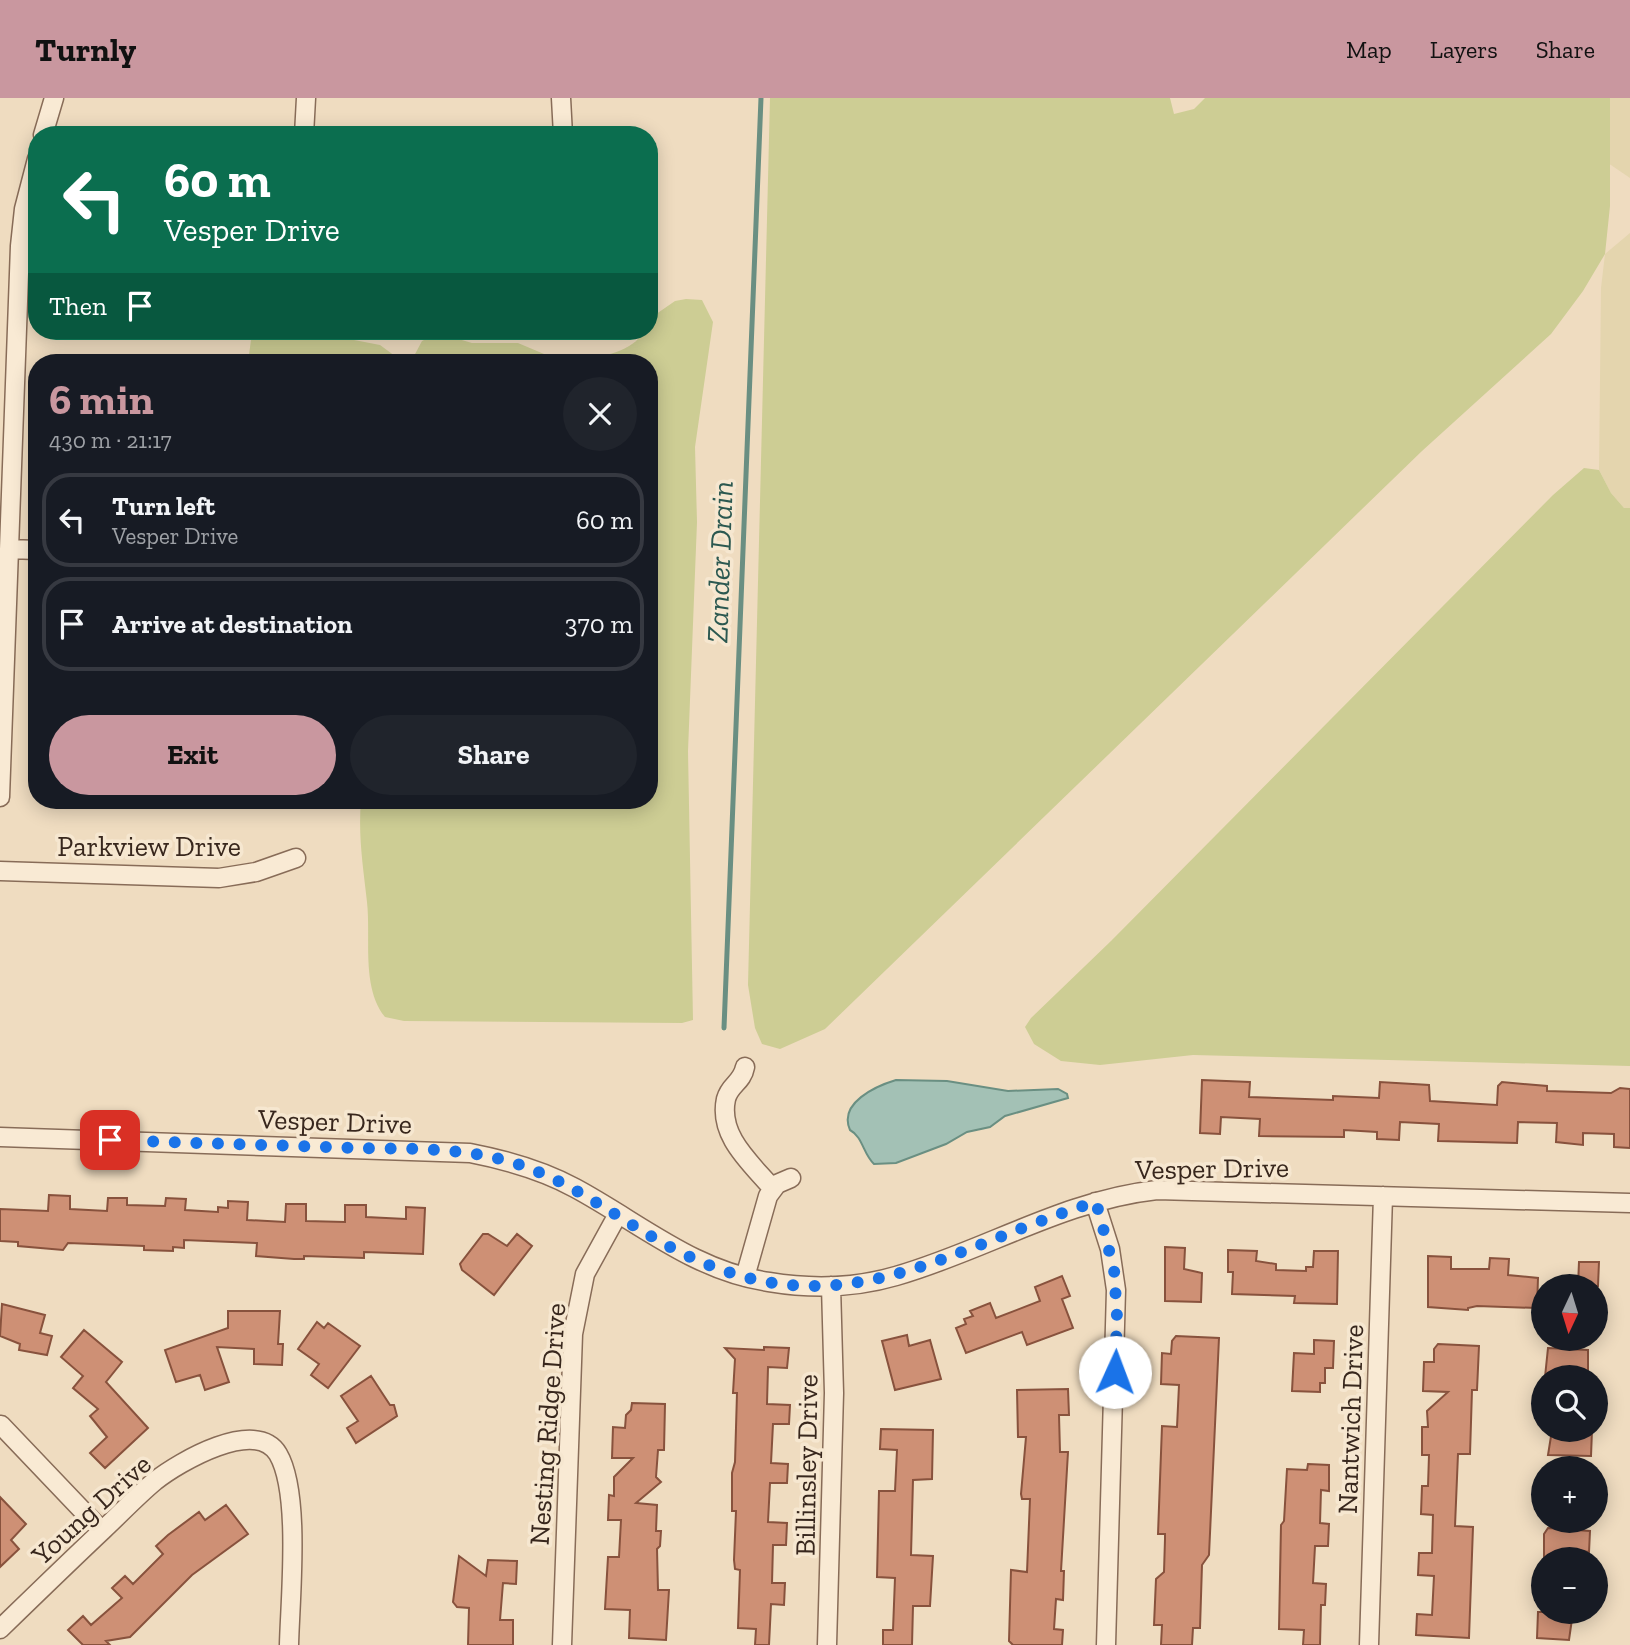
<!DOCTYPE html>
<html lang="en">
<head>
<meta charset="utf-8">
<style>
  :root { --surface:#171b24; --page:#20242c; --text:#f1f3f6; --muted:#9ea1a6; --line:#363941; --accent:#c9979f }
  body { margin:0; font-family:"Zilla Slab",serif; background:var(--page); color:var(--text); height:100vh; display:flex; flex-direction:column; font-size:26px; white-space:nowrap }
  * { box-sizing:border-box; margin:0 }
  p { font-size:23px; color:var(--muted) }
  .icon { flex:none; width:38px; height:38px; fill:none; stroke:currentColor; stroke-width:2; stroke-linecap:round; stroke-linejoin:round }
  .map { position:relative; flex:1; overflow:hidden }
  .sheet { position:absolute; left:28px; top:256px; width:630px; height:455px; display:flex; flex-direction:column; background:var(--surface); border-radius:28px; box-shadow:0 4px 18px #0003 }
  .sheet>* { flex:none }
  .banner { position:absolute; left:28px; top:28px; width:630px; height:214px; border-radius:28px; box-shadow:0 4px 18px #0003; background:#0b6e4f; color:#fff; overflow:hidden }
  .needle { width:46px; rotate:184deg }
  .fabs { position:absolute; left:1531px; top:1176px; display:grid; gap:14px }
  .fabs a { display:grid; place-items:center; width:77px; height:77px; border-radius:50%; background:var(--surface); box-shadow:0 4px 18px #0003; font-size:35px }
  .pin { position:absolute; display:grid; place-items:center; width:60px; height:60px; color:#fff; margin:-30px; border-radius:14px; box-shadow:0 4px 10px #0006 }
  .me { position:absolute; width:77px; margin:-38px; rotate:2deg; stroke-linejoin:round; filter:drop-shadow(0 0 5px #0008) }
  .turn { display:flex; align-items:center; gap:24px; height:147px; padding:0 21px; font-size:32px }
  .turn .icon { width:91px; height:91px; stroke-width:2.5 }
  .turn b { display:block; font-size:49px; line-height:60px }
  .then { display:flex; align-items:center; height:66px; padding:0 21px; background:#0003; gap:14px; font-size:26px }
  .round { display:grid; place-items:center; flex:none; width:74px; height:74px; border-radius:37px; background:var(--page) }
  .summary { display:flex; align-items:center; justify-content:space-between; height:119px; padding:0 21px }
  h1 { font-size:42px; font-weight:700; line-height:52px; color:var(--accent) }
  .cta { display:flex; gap:14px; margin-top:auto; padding:14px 21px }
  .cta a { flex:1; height:80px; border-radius:42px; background:var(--accent); color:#111; font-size:28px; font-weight:700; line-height:80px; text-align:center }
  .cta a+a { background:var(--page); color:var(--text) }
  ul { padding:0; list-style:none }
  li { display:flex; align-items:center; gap:21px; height:94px; margin:0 14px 10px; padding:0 7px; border:4px solid var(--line); border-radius:28px }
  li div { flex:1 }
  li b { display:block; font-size:26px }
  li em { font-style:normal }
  header { display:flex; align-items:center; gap:42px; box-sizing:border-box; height:98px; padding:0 35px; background:var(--accent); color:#111 }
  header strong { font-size:33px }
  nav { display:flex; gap:38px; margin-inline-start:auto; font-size:24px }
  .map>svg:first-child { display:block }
  .farmland { fill:#e4d5ae }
  .green { fill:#cdcd94 }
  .water { fill:#a3c1b5; stroke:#6a8f82; stroke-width:2 }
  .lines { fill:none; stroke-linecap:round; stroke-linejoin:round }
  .stream { stroke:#6a8f82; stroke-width:5 }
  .building { fill:#ce9075; stroke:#88523d; stroke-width:2 }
  .minor-casing { stroke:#886c58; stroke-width:21 }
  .minor { stroke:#f9ead4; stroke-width:18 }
  .route { stroke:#1a73e8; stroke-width:12; stroke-dasharray:0 21.6 }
  .labels { text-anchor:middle; stroke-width:7; stroke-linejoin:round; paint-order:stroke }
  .street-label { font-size:28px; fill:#38271d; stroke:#f6e7d0 }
  .water-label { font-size:30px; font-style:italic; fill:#2b5850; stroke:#f6e7d0 }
</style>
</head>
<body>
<header>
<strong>Turnly</strong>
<nav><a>Map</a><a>Layers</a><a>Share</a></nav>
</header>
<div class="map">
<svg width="1630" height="1547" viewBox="0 0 1630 1547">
  <rect width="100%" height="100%" fill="#efdcc0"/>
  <!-- farmland -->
  <path class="farmland" d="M1610 0H1630V80L1608 65Z
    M1630 135V410H1624L1611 395 1599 372 1601 190 1605 156Z"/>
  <!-- green -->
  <path class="green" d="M770 0H1170L1174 16 1194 11 1205 0H1610V108L1605 156 1583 193 1551 236 1422 353 825 931 780 951 762 946 755 930 748 887Z
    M686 201 702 202 713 224 695 349 697 424 688 653 693 922 682 925 404 923 385 919C361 889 371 840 367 804 363 768 358 738 361 702H649V264H581C599 258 635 254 643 233H649V221L675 203Z
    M292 233 318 235 380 247 395 258H414L422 243 438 235 472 245H518L563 264H248L251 242Z
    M1584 370 1599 372 1611 395 1624 410H1630V968L1193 957 1100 967 1061 963 1034 946 1025 929 1031 920 1111 843 1553 397Z"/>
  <!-- water -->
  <path class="water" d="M896 982 947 983 1008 993 1058 991 1067 996 1068 1000 1005 1018 990 1029 967 1034 946 1046 896 1065 874 1066C863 1056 863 1039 850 1032 838 1005 876 988 896 982Z"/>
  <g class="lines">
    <!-- stream -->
    <path class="stream" d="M724 930 761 0"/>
  </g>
  <!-- building -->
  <path class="building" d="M1202 982 1250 984 1249 999 1333 1002V998L1379 1000 1380 984 1429 987 1430 1003 1497 1007 1498 988 1502 984 1547 988V993L1611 995 1620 990 1630 991V1050L1614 1049V1036L1583 1035V1047L1556 1044 1557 1025 1518 1024 1517 1045 1438 1043 1439 1026 1400 1024 1399 1042 1377 1041V1034L1344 1032V1039L1259 1038 1260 1021 1221 1019 1220 1036 1200 1035Z
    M49 1097 70 1098V1111L107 1113 108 1100H127V1107L165 1108 166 1100 186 1101 185 1112 218 1114V1109L228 1110V1103L248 1104 247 1122 285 1124 286 1106H306V1123L345 1124V1107H366V1119L406 1121V1109L425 1110 423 1156 364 1154V1160L304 1158V1161H294L256 1158 257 1145 184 1142V1150L173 1149V1153L144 1152V1148L68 1145 63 1152 18 1148V1144L0 1143V1111L48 1113Z
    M483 1136H488L507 1148 517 1136 532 1148 494 1197 462 1172 460 1166Z
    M1165 1149 1185 1150 1184 1171 1202 1175 1201 1204 1165 1203Z
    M1228 1152 1257 1153 1256 1163 1276 1166V1172L1306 1173V1169H1313L1314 1153H1338L1337 1206 1294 1205 1295 1198 1232 1196 1233 1174H1228Z
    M1428 1158 1451 1159V1171H1489L1490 1160 1509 1161 1508 1177 1538 1180 1537 1210 1477 1208 1468 1210V1212L1428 1209Z
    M1579 1164H1599L1598 1188H1578Z
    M1062 1178 1070 1198 1062 1201 1073 1230 1027 1247 1022 1234 966 1255 956 1230 966 1226 964 1221 973 1218 970 1213 990 1205 996 1220 1040 1203 1035 1189Z
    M2 1206 45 1217 40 1235 52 1238 47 1257 19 1252 20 1246 0 1238Z
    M228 1213H280L278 1246H283L282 1267 254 1266V1251L217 1249 229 1284 205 1292 200 1277 176 1284 165 1252 228 1230Z
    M317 1224 324 1230 328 1225 360 1248 328 1290 311 1277 319 1266 298 1251Z
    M84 1232 122 1264 106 1284 148 1330 105 1370 90 1355 107 1339 90 1318 98 1311 73 1290 83 1278 61 1259Z
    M907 1237 909 1248 930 1242 941 1281 895 1292 882 1243Z
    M1176 1238 1219 1240 1209 1457 1202 1467 1200 1530H1193L1192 1547H1161L1162 1527H1154L1156 1481 1164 1474 1165 1441V1436H1158L1162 1328 1177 1329 1179 1287 1161 1286 1162 1255 1171 1256 1172 1243Z
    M1314 1242 1334 1243 1333 1270H1325V1285H1320V1294L1292 1293 1294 1255 1314 1256Z
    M1438 1246 1479 1248 1477 1292H1472L1470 1356H1458L1455 1428 1473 1429 1469 1540 1416 1537 1417 1516 1432 1517 1434 1478 1418 1477 1419 1455H1432L1433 1417 1421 1416 1422 1388H1428L1429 1357H1422V1329H1428L1427 1313 1448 1294 1423 1293 1424 1264H1434V1251Z
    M764 1249 789 1250 787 1270 768 1269 767 1306 790 1307 789 1326H773L771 1365 788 1366 787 1385H770L768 1424 787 1425 786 1447H773L772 1485H785L784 1507 771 1506 769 1547H755L756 1531 738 1530 740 1472 735 1471 734 1462 736 1413H732V1375L735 1364 737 1295H733L735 1261 725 1250 764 1252Z
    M1548 1250 1588 1252V1279H1545Z
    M371 1278 390 1307H394L397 1318 356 1345 347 1330 358 1323 341 1298Z
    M1068 1291 1069 1317H1059L1060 1354H1068L1061 1473H1064L1063 1502 1056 1501 1054 1531 1063 1532 1062 1547H1013L1009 1543 1011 1472 1027 1474 1030 1401H1022L1021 1396 1026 1339H1018L1017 1292Z
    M632 1305 665 1306 664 1352H658L656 1379 661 1384 636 1405 657 1407 656 1433H661L660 1448 657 1451 658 1492H669L666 1542 629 1540 630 1512 605 1511 608 1459H619L621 1422H608L609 1397 614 1398V1379L633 1360H612L613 1329 625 1330 626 1317 631 1312Z
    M881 1331 933 1332 932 1381 913 1382 911 1457 933 1458 930 1508H913L912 1547H883V1532H893L895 1480 877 1479 879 1393H895L897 1352 880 1351Z
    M1552 1332H1592L1591 1358 1548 1357Z
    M1308 1366 1329 1367V1393L1321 1392 1320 1425 1329 1426 1328 1448H1315L1313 1485 1326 1486 1325 1507H1321L1320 1547H1303L1304 1532 1279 1531 1281 1427 1284 1423 1287 1371 1307 1372Z
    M0 1399 26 1426 11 1442 19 1451 0 1469Z
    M226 1407 248 1436 192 1477 130 1539 106 1543 110 1547H83L68 1532 83 1518 91 1527 122 1500 112 1490 125 1478 133 1486 163 1456 156 1448 168 1437 199 1414 205 1422Z
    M1548 1430 1590 1433 1589 1454 1582 1453V1461H1544V1436Z
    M459 1458 486 1478 488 1462 517 1463 516 1486 503 1485 500 1522H513V1547H468L469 1510 457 1509 453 1504Z
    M1538 1514H1573L1569 1542 1537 1540Z"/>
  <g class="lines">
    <defs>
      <path id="minor" d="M561 0 563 37
        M43 37 54 0
        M304 37 306 0
        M9 451 37 452
        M0 699 20 148 24 111 37 61
        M0 773 219 780 256 774 296 760
        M745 969C742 985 730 986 726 1001 718 1038 751 1065 772 1090
        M0 1039 470 1055C506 1062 542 1072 575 1090 640 1125 694 1173 769 1184 811 1191 855 1190 896 1178 984 1153 1064 1102 1157 1092L1630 1105
        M1095 1104 1110 1151 1116 1192 1106 1547
        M745 1179 768 1098 777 1086 791 1080
        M1 1327 102 1433
        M0 1531C35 1497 69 1464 104 1431 121 1415 137 1398 155 1383 179 1364 256 1319 278 1356 301 1395 290 1501 289 1547
        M562 1547 573 1236 585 1176 618 1116
        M827 1547 834 1295 831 1188
        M1369 1547 1383 1098"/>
    </defs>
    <!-- minor casing -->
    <use href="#minor" class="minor-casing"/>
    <!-- minor -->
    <use href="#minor" class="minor"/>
  </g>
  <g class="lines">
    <!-- route -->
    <path class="route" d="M110 1042C191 1045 272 1047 353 1050 401 1051 453 1049 500 1061 571 1079 619 1124 682 1155 843 1235 946 1150 1096 1104L1114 1171 1117 1219 1115 1274"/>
  </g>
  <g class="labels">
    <!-- street labels -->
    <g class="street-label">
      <text x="149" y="758">Parkview Drive</text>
      <text transform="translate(335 1023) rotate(2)" y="10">Vesper Drive</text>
      <text transform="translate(1212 1070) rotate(-1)" y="10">Vesper Drive</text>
      <text transform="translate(1350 1321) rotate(-88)" y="10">Nantwich Drive</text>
      <text transform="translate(547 1326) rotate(-86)" y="10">Nesting Ridge Drive</text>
      <text transform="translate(806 1367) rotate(-89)" y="10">Billinsley Drive</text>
      <text transform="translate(91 1411) rotate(-42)" y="10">Young Drive</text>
    </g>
    <!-- water labels -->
    <g class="water-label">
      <text transform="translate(720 464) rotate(-88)" y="10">Zander Drain</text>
    </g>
  </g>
</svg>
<div class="fabs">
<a><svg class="needle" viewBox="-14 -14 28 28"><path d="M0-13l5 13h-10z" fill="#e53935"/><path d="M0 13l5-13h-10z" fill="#9ea1a6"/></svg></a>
<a><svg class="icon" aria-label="search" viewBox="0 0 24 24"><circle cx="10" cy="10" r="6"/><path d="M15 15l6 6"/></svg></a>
<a>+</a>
<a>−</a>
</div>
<div class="pin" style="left:110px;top:1042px;background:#d93025"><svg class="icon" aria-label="arrive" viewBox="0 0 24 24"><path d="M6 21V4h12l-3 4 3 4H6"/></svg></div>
<svg class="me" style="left:1115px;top:1274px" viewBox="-20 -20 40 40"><circle r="19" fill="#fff"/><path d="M0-13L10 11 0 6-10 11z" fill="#1a73e8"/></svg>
<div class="banner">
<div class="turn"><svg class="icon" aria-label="left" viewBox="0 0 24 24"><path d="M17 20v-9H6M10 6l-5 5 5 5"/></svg><div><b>60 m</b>Vesper Drive</div></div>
<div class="then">Then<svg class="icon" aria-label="arrive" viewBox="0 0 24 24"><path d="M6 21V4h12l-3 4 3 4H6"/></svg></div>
</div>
<section class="sheet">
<div class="summary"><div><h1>6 min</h1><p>430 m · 21:17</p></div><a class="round"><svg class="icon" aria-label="close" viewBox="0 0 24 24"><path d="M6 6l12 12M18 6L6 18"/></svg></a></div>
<ul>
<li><svg class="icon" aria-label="left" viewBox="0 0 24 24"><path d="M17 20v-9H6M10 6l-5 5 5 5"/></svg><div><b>Turn left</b><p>Vesper Drive</p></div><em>60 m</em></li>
<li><svg class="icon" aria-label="arrive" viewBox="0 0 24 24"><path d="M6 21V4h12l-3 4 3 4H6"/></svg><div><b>Arrive at destination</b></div><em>370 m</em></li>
</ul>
<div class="cta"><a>Exit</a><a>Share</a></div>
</section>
</div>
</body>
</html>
